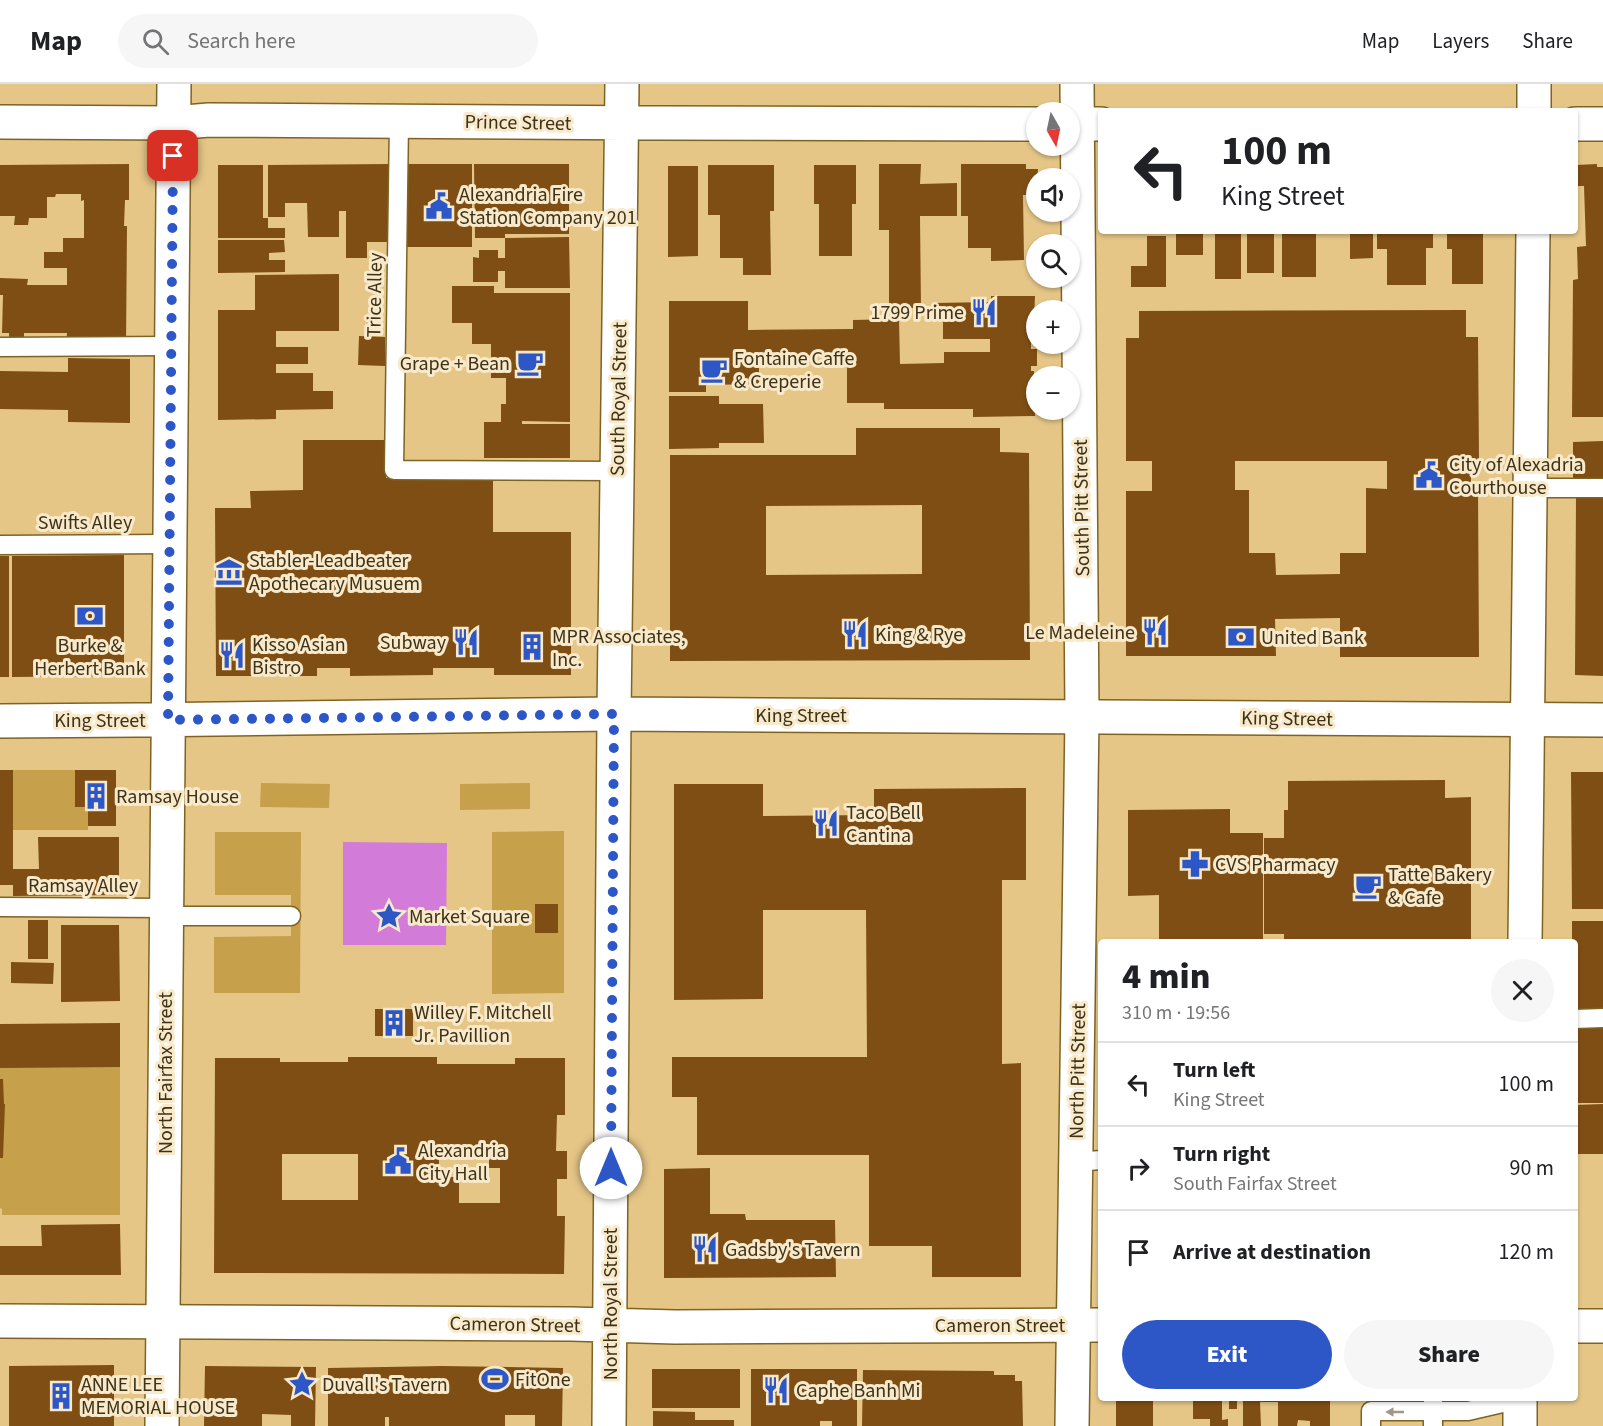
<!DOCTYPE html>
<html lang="en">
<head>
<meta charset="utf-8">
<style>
  :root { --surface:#fff; --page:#f6f6f6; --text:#202124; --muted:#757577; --line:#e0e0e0; --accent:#2d57c6 }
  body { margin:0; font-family:"Source Sans 3",sans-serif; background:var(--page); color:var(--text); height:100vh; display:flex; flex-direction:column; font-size:22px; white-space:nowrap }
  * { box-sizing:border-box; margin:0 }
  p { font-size:20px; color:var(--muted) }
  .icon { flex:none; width:33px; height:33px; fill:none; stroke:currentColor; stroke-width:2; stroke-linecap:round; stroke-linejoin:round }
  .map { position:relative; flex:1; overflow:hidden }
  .drawer { position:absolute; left:1098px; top:855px; width:480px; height:462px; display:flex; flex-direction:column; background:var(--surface); border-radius:6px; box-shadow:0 2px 4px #0004 }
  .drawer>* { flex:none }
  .banner { position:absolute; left:1098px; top:24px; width:480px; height:126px; border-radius:6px; box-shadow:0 2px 4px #0004; background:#fff; color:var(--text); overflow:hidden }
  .needle { width:39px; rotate:171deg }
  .buttons { position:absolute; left:1026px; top:18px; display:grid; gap:12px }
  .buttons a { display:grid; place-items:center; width:54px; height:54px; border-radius:50%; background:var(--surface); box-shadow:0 2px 4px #0004; font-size:30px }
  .pin { position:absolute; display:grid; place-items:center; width:51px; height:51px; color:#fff; margin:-26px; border-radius:12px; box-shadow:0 3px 9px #0006 }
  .me { position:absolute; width:66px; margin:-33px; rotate:0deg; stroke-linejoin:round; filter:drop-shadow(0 0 4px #0008) }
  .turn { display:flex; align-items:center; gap:21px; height:126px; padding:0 24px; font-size:27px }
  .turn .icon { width:78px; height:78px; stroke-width:2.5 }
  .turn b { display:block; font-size:42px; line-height:51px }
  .round { display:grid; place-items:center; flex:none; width:63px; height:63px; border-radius:32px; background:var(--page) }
  .headline { display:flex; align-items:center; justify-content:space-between; height:102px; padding:0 24px }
  h1 { font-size:36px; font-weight:800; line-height:45px }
  .button { display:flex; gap:12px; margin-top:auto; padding:12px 24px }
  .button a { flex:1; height:69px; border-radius:36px; background:var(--accent); color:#fff; font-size:24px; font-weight:800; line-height:69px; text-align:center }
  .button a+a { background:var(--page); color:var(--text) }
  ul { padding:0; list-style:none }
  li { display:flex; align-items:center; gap:18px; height:84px; padding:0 24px; border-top:2px solid var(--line) }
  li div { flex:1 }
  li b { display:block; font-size:22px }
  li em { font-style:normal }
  header { display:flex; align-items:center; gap:36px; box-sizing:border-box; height:84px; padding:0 30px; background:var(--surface); border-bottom:2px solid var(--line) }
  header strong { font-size:28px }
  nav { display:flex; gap:33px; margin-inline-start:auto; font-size:21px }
  .search { width:420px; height:54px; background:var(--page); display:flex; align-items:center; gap:15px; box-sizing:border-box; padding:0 21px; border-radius:33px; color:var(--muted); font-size:22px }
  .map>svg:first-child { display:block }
  .green { fill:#c6a04b }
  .water { fill:#d27bd8 }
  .building { fill:#7f4e14; fill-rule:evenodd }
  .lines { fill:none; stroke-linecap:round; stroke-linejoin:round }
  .lane-casing { stroke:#7f6323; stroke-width:21 }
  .street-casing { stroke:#7f6323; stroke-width:36 }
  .secondary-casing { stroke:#7f6323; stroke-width:36 }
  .lane { stroke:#fff; stroke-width:18 }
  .street { stroke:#fff; stroke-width:33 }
  .secondary { stroke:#fff; stroke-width:33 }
  .oneway { fill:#9e988b }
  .route { stroke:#2d57c6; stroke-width:10; stroke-dasharray:0 18 }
  .labels { text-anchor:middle; stroke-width:6; stroke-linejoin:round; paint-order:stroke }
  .street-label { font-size:20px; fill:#3d3117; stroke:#f8e9ca }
  .poi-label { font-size:20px; fill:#3d3117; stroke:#f8e9ca; text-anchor:start }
</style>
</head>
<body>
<header>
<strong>Map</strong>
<div class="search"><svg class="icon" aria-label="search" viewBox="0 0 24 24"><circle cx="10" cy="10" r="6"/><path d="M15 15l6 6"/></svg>Search here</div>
<nav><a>Map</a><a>Layers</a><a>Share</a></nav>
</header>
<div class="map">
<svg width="1603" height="1342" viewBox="0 0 1603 1342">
  <rect width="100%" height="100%" fill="#e5c687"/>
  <!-- green -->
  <path class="green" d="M13 686H75V723H88V746H13Z
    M261 699 330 700 329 724 260 723Z
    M530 699V725L460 726V700Z
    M564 747V909L492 910V748Z
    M215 748H301L300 909H214V853L291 852V811H215Z
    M0 983H120V1131H2V1125L0 1124Z"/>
  <!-- water -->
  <path class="water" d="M343 758 447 759 446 861H343Z"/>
  <!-- building -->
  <path class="building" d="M129 80V116H125L124 142H127L126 261 66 260 67 249H24V257H9V249H2L3 211H0V194L28 195 27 201H67V184H44V168H63V154H84V116L81 117V110H56L55 113H47V134H29L28 141H14L15 132H0V81Z
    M389 80V158H367V174H346V127H339V153H308L307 119H285V133H268V81Z
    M407 80H472V163H407Z
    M474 80H569V150H505V154L569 153 570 204H505V187H498V198H473V173L479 174V166H498V174H505V154H475Z
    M879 80H921L920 100 957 99V132H920L921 224H889V146H879Z
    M961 80H1026V85H1038L1036 111H1023L1024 176 991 177V164H968V132H961Z
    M1597 80V83H1603V333H1572L1573 196 1578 195 1577 163 1586 162 1584 102H1577L1576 81Z
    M218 81H263V134H268V144H285V154H218Z
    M708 81H774V127H770L771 191H743V174H720V131H708Z
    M814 81H856V120H852V172H819V120H814Z
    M668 82H698V172L668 173Z
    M1176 147H1203V171H1176Z
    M1215 147H1241V195H1215Z
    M1247 147H1274V189H1247Z
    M1282 147H1316V193H1282Z
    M1350 147H1373V174L1350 175Z
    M1377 147H1433V164H1426V201H1387V165H1377Z
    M1447 147H1483V200H1452V165H1447Z
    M1147 152H1166V203H1131V182H1147Z
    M218 156H284L285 168 269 169V176H285V188L218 189Z
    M339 190V247H276V263H308V280H276V289H313V307H333V325L276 326V335L218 336V226H255V191Z
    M452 202H494V209H570V338L522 337V340H570V374H484V338H501V320H506V294H491V260H472V239H452Z
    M991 212H1035L1034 237H1030V243H1036V258H1031V265H1037V282H1031V287H1034L1035 332 973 333V325H884V319H847V279L854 280 853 271 759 272V300L706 301V308H669V217H748V246L853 245V236L899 235 900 280 944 279V268H990V255H943V238H934V219L991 218Z
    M1466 226V253H1478L1479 376H1471V404H1478L1479 573H1340V534L1275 535 1276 572H1126V407H1152V377H1126V254H1139V227ZM1235 377H1387V405L1366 404V469H1340V490L1276 491 1275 469H1249V406H1235Z
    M359 252 385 253V282L358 281Z
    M68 274 130 275V339L68 338V326L0 325V287L68 288Z
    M669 312H719V320H763L764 359H719V364L669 365Z
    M856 344H1000V368L1029 369 1030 576 670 577V371H856ZM922 421V490L766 491V422Z
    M303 356H385L386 394H493V448H571V591H494V584H433V591L350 592V584H317V592H216L215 424H251L250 407 303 406Z
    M1603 357V398H1573V358Z
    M1576 413H1603V592L1575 591Z
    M124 471V592L12 593V472Z
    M0 472H9V593H0Z
    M0 686H13V785H39L38 753H119V811L13 812V801H0Z
    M75 686H116V742H88V723H75Z
    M1571 688H1603V825H1572Z
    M1445 696V714L1471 713V858H1284V850H1264V754H1284V726H1288V697Z
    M674 700H763V732L874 731V705L1026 704V796H1002V980L1021 979V1193H932V1162H869V1071H697V1013H672V973H867L866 826H763V915L674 916Z
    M1230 725V749H1263V858H1159V811L1128 812V726Z
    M535 820H558V849H535Z
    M28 836H48V875H28Z
    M1572 837H1603V925H1575V858H1572Z
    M61 841H119L120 917 61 918Z
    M11 878 54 879 53 900 11 899Z
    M375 925H413V952H375Z
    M120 939V983L0 984V940Z
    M1575 943H1603V1019H1575Z
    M348 973H437V980H515V974H565V1031H557L556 1067H567V1095H557V1132H565L564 1190 214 1189 215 974H280V978H348ZM282 1070H358V1116H282ZM439 1070H489V1084H500V1119H459V1093H439Z
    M0 995H3L4 1020H5L3 1074H0Z
    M1603 1020V1070H1575V1021Z
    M710 1084V1130H745L746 1136H835L836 1193 664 1194V1085Z
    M120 1140 121 1191H0V1162H42L41 1141Z
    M114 1281V1342H9V1282Z
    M205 1282 316 1283 315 1342H291V1331L262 1330V1342H204Z
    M442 1282 563 1284 562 1342H535V1331H505V1342H389V1333H385V1342H328V1284Z
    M652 1285H740V1324H652Z
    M751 1285H857V1342H832V1337H820V1342H751Z
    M863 1286 994 1287V1291H1015V1297H1022L1023 1342H862Z
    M1116 1314H1153V1342H1116Z
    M1193 1314H1222V1336L1228 1335V1342H1210V1335H1193Z
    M1229 1314H1237V1325H1229Z
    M1243 1314H1330V1342H1310V1337L1298 1336 1297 1342H1278V1318H1260L1261 1342H1243Z
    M653 1327 695 1328V1336H734V1342H653Z"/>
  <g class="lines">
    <defs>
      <path id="lane" d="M399 37 394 386 617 387
        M0 263 171 262
        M1530 404H1603
        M0 461 169 460
        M0 823 167 824
        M167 832H291
        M1575 935 1603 934
        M1076 1078 1101 1076
        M1433 1314V1342
        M1371 1342V1327H1468L1520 1315"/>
      <path id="street" d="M1534 0V27
        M0 637 138 636 614 630
        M1525 858 1533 147
        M162 1342 174 0
        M1072 1342 1082 632 1077 0
        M1520 1342V1314"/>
      <path id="secondary" d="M0 38 173 39 209 36 660 39 1036 40
        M1070 40H1101
        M1575 40H1603
        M614 630 1603 636
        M0 1237 571 1240 675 1243 1101 1241
        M1575 1242H1603
        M609 1342 614 630 622 0"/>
    </defs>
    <!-- lane casing -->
    <use href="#lane" class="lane-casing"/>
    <!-- street casing -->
    <use href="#street" class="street-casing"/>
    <!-- secondary casing -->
    <use href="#secondary" class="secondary-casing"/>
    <!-- lane -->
    <use href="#lane" class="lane"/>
    <!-- street -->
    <use href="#street" class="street"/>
    <!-- secondary -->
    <use href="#secondary" class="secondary"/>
  </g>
  <!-- one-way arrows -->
  <defs><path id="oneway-solid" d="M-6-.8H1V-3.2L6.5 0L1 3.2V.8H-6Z" transform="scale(1.5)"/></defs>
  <use class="oneway" href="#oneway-solid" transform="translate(1395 1328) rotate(-180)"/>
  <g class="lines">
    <!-- route -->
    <path class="route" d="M173 72 168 636 614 630 611 1084"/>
  </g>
  <!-- icons -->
  <defs>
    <symbol id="civic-bare" viewBox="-9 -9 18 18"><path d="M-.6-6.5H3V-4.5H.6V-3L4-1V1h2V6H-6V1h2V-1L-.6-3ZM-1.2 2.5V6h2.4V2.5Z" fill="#2d57c6" stroke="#f8e9ca" stroke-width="2.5" paint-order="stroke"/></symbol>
    <symbol id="restaurant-bare" viewBox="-9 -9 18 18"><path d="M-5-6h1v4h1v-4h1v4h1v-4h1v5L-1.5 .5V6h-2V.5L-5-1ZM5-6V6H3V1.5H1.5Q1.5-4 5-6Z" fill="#2d57c6" stroke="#f8e9ca" stroke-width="2.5" paint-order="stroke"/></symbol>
    <symbol id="cafe-bare" viewBox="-9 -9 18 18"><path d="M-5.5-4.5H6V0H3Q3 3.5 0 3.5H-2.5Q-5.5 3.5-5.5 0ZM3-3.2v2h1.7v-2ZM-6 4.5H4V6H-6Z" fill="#2d57c6" stroke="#f8e9ca" stroke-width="2.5" paint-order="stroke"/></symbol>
    <symbol id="museum-bare" viewBox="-9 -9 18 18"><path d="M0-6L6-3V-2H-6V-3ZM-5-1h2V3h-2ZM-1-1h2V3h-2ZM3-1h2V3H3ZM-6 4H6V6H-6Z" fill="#2d57c6" stroke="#f8e9ca" stroke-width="2.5" paint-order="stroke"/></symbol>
    <symbol id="bank-bare" viewBox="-9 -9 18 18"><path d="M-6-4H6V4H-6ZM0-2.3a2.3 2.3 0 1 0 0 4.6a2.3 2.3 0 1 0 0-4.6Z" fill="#2d57c6" stroke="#f8e9ca" stroke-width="2.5" paint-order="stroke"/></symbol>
    <symbol id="building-bare" viewBox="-9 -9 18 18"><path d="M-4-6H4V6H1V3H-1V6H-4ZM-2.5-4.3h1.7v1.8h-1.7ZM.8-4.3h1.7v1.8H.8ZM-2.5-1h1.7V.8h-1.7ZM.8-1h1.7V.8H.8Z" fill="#2d57c6" stroke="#f8e9ca" stroke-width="2.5" paint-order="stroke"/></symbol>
    <symbol id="pharmacy-bare" viewBox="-9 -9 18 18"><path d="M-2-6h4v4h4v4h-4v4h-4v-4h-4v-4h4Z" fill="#2d57c6" stroke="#f8e9ca" stroke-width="2.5" paint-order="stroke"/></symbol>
    <symbol id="sight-bare" viewBox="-9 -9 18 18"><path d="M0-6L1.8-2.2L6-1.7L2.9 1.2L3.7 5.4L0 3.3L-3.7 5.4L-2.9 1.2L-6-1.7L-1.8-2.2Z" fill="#2d57c6" stroke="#f8e9ca" stroke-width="2.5" paint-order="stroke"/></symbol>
    <symbol id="stadium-bare" viewBox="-9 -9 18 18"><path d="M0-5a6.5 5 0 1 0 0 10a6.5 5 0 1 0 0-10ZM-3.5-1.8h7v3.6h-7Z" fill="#2d57c6" stroke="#f8e9ca" stroke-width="2.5" paint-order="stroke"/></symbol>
  </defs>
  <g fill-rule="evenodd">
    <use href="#civic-bare" x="420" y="103" width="38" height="38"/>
    <use href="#restaurant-bare" x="965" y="209" width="38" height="38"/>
    <use href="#cafe-bare" x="511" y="260" width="38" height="38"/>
    <use href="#cafe-bare" x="695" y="267" width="38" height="38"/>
    <use href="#civic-bare" x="1410" y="372" width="38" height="38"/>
    <use href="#museum-bare" x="210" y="469" width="38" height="38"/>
    <use href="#bank-bare" x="71" y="513" width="38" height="38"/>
    <use href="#restaurant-bare" x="1136" y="529" width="38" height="38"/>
    <use href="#restaurant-bare" x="836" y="531" width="38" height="38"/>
    <use href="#bank-bare" x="1222" y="534" width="38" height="38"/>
    <use href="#restaurant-bare" x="447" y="539" width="38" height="38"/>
    <use href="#building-bare" x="513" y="544" width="38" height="38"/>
    <use href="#restaurant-bare" x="213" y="552" width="38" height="38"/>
    <use href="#building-bare" x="77" y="693" width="38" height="38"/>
    <use href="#restaurant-bare" x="807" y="720" width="38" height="38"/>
    <use href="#pharmacy-bare" x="1176" y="761" width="38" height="38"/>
    <use href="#cafe-bare" x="1349" y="783" width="38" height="38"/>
    <use href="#sight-bare" x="370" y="813" width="38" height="38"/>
    <use href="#building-bare" x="375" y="920" width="38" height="38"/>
    <use href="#civic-bare" x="379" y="1058" width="38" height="38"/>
    <use href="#restaurant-bare" x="686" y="1146" width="38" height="38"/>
    <use href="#stadium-bare" x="476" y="1276" width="38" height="38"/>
    <use href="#sight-bare" x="283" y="1281" width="38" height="38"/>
    <use href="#restaurant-bare" x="757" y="1287" width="38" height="38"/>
    <use href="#building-bare" x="42" y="1293" width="38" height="38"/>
  </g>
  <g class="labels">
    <!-- street labels -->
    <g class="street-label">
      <text transform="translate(518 38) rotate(1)" y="7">Prince Street</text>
      <text transform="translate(374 211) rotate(-89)" y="7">Trice Alley</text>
      <text transform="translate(618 315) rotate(-89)" y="7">South Royal Street</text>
      <text transform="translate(1081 424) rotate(-91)" y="7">South Pitt Street</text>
      <text x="85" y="445">Swifts Alley</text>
      <text x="801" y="638">King Street</text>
      <text transform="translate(1287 634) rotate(1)" y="7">King Street</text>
      <text x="100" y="643">King Street</text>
      <text x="83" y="808">Ramsay Alley</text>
      <text transform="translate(1077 987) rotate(-89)" y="7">North Pitt Street</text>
      <text transform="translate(165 989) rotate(-90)" y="7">North Fairfax Street</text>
      <text transform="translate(610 1220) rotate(-90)" y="7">North Royal Street</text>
      <text transform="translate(515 1240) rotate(1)" y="7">Cameron Street</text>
      <text x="1000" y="1248">Cameron Street</text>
    </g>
    <!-- poi labels -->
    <g class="poi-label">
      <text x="459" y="117">Alexandria Fire<tspan x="459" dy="23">Station Company 201</tspan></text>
      <text x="964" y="235" text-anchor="end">1799 Prime</text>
      <text x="734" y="281">Fontaine Caffe<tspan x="734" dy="23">&amp; Creperie</tspan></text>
      <text x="510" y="286" text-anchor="end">Grape + Bean</text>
      <text x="1449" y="387">City of Alexadria<tspan x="1449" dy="23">Courthouse</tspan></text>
      <text x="249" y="483">Stabler-Leadbeater<tspan x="249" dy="23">Apothecary Musuem</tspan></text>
      <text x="1135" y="555" text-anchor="end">Le Madeleine</text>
      <text x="875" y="557">King &amp; Rye</text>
      <text x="552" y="559">MPR Associates,<tspan x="552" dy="23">Inc.</tspan></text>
      <text x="1261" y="560">United Bank</text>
      <text x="446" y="565" text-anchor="end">Subway</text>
      <text x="252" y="567">Kisso Asian<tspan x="252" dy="23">Bistro</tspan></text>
      <text x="90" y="568" text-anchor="middle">Burke &amp;<tspan x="90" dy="23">Herbert Bank</tspan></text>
      <text x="116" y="719">Ramsay House</text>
      <text x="846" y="735">Taco Bell<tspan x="846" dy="23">Cantina</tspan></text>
      <text x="1215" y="787">CVS Pharmacy</text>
      <text x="1388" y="797">Tatte Bakery<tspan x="1388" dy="23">&amp; Cafe</tspan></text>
      <text x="409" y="839">Market Square</text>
      <text x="414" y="935">Willey F. Mitchell<tspan x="414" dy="23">Jr. Pavillion</tspan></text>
      <text x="418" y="1073">Alexandria<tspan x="418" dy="23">City Hall</tspan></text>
      <text x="725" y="1172">Gadsby's Tavern</text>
      <text x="515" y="1302">FitOne</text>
      <text x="81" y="1307">ANNE LEE<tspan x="81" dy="23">MEMORIAL HOUSE</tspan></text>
      <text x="322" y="1307">Duvall's Tavern</text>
      <text x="796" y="1313">Caphe Banh Mi</text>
    </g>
  </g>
</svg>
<div class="buttons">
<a><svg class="needle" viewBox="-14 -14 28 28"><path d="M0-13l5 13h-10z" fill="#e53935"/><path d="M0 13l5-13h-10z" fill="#757577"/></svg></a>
<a><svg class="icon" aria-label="sound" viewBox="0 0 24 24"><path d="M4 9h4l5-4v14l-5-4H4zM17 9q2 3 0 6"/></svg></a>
<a><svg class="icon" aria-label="search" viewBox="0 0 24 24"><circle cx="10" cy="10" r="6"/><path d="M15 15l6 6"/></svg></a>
<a>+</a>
<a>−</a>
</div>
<div class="pin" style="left:173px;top:72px;background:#d93025"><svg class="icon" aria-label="arrive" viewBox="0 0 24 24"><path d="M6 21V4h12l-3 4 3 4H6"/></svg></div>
<svg class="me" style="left:611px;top:1084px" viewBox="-20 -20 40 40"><circle r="19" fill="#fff"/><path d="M0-13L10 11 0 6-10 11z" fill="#2d57c6"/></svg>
<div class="banner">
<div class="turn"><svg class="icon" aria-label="left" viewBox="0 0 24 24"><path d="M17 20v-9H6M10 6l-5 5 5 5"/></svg><div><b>100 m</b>King Street</div></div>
</div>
<section class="drawer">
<div class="headline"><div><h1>4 min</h1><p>310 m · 19:56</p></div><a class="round"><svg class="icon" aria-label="close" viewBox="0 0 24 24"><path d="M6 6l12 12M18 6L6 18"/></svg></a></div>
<ul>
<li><svg class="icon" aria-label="left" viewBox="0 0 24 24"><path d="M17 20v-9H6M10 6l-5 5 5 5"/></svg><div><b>Turn left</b><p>King Street</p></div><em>100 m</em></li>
<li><svg class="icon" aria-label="right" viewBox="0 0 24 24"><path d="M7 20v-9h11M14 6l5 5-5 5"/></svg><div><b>Turn right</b><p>South Fairfax Street</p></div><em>90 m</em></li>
<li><svg class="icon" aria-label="arrive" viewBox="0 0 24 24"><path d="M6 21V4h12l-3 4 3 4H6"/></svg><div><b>Arrive at destination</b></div><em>120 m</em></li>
</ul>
<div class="button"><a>Exit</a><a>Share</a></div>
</section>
</div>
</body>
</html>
